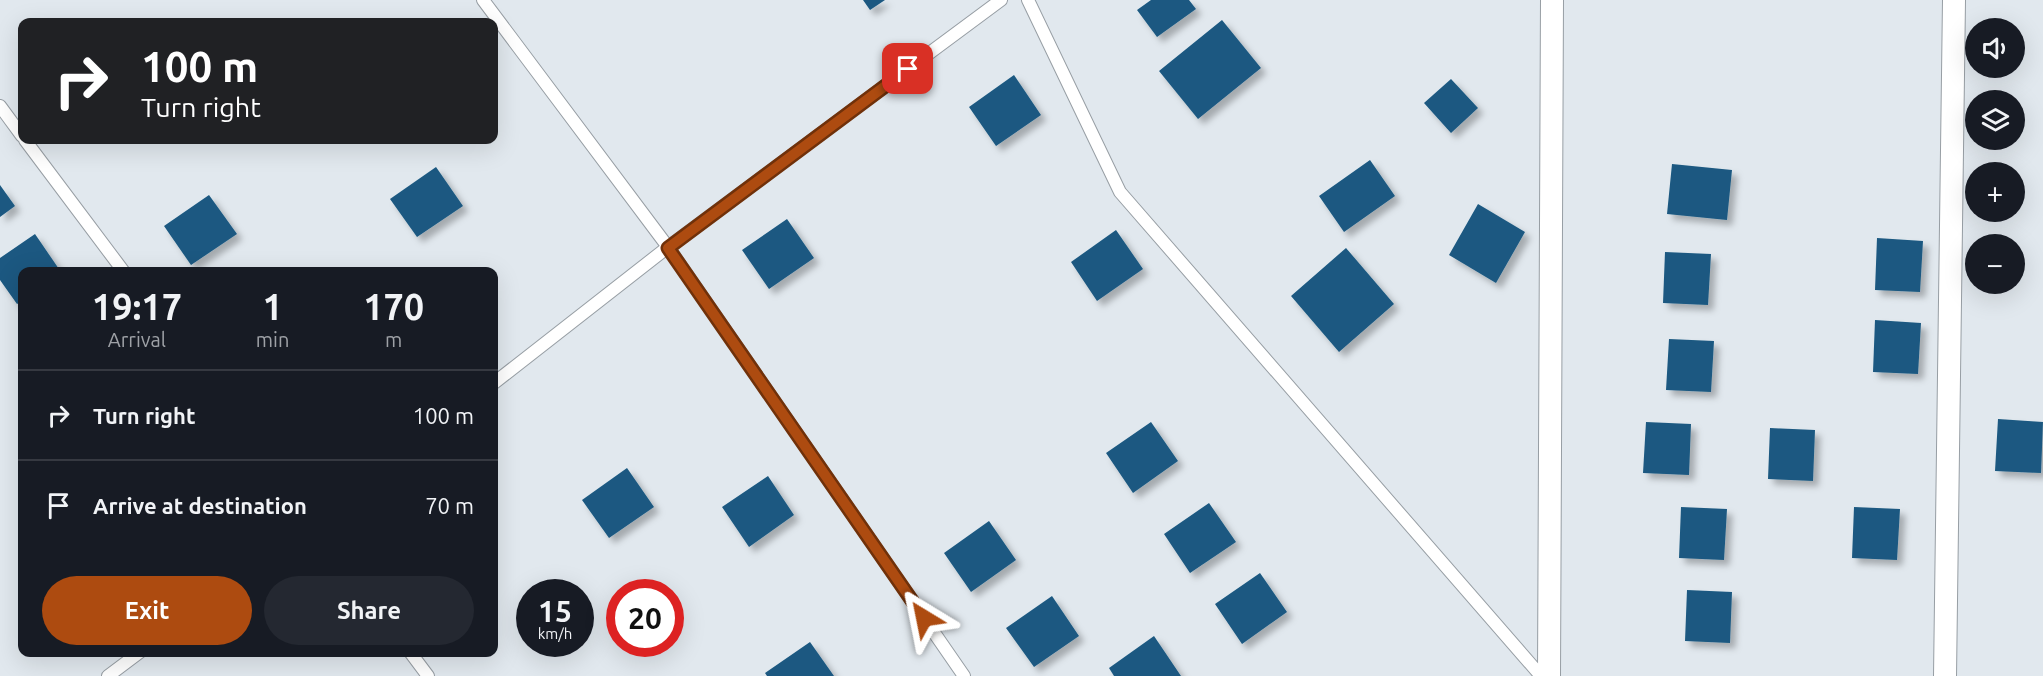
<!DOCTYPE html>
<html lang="en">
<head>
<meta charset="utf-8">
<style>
  :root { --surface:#171b24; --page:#242831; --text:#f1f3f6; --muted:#9ea1a6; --line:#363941; --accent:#ad4b10 }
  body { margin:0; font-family:Ubuntu,sans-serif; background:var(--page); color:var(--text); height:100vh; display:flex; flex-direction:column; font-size:22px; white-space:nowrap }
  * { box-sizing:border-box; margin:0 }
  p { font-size:20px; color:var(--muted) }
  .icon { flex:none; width:33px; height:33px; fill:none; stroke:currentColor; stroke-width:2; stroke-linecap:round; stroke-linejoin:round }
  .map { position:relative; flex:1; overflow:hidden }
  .details { position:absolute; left:18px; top:267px; width:480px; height:390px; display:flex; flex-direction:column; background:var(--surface); border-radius:12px; box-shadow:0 6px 24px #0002 }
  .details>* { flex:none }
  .guide { position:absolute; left:18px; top:18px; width:480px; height:126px; border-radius:12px; box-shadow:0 6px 24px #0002; background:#202124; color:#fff; overflow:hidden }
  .buttons { position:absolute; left:1965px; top:18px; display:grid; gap:12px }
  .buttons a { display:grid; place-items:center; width:60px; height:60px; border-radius:50%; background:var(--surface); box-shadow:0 6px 24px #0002; font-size:30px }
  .speed { position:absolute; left:516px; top:579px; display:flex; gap:12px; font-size:30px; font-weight:700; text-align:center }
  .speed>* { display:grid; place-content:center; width:78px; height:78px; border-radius:50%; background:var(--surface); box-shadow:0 6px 24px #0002; line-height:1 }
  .speed small { font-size:15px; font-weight:400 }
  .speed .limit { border:9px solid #d22; background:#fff; color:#111 }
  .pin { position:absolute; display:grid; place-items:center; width:51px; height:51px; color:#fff; margin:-26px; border-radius:12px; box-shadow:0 3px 9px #0006 }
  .me { position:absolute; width:66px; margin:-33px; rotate:325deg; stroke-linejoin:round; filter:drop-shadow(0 0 4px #0008) }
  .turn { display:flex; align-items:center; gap:21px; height:126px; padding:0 24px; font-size:27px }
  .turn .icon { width:78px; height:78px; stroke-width:2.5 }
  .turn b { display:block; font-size:42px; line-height:51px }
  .eta { display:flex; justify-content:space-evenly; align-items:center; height:102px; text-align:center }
  .eta b { font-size:36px; font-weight:700; line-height:42px }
  .button { display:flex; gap:12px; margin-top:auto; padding:12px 24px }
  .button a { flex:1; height:69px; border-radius:36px; background:var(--accent); color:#fff; font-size:24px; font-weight:700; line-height:69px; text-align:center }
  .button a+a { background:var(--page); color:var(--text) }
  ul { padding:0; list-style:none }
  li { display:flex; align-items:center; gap:18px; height:90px; padding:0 24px; border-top:2px solid var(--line) }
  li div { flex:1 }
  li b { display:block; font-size:22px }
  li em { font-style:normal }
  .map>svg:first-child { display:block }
  .building { fill:#1b5981; filter:url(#shadow) }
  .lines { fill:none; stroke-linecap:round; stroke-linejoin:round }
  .service-casing { stroke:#979ea4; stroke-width:14 }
  .minor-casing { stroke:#979ea4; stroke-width:24 }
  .service { stroke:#fff; stroke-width:12 }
  .minor { stroke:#fff; stroke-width:22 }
  .route-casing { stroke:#70310a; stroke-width:15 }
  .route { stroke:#ad4b10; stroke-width:10 }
</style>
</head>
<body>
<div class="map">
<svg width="2043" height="676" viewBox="0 0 2043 676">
  <defs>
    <filter id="shadow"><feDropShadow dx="5.5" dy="5.5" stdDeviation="3" flood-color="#0004"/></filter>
  </defs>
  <rect width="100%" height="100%" fill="#e1e8ee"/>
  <!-- building -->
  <path class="building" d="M863 0H885L870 10Z
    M1151 0H1189L1196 9 1157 37 1137 10Z
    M1222 20 1261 68 1198 119 1159 71Z
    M1014 75 1041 115 996 146 969 107Z
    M1451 79 1478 108 1451 133 1424 103Z
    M1370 160 1395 196 1344 232 1319 196Z
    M1672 164 1732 170 1727 220 1667 214Z
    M436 167 463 206 417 237 390 199Z
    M0 185 15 206 0 217Z
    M209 195 237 234 191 265 164 226Z
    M1478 204 1525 232 1496 283 1449 255Z
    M787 219 814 258 769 289 742 250Z
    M1116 230 1143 269 1097 301 1071 262Z
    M35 234 61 272H22V301L17 304 0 280V258Z
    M1877 238 1923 241 1920 292 1875 290Z
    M1346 248 1394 304 1339 352 1291 296Z
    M1665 252 1711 254 1708 305 1663 303Z
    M1875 320 1921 323 1918 374 1873 372Z
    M1669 339 1714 341 1711 392 1666 390Z
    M1998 419 2043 422 2041 473 1995 471Z
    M1151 422 1178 461 1133 493 1106 453Z
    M1646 422 1691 424 1689 475 1643 473Z
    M1770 428 1815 430 1813 481 1768 479Z
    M627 468 654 507 609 538 582 500Z
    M768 476 794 515 749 547 722 507Z
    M1209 503 1236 542 1190 573 1164 534Z
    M1681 507 1727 509 1724 560 1679 558Z
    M1854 507 1900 509 1897 560 1852 558Z
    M989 521 1016 560 971 592 944 553Z
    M1260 573 1287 612 1242 644 1215 604Z
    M1687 590 1732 592 1730 643 1685 641Z
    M1052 596 1079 636 1034 667 1006 628Z
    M1154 636 1181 676H1114L1109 668Z
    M810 642 834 676H767L765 673Z"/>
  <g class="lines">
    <defs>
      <path id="service" d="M483 0 668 247 964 676
        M1028 0 1120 192 1541 676
        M0 106 22 136
        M25 140 124 272
        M494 383 668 247 1001 0
        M410 652 428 676
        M108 676 140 652"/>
      <path id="minor" d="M1549 676 1552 0
        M1945 676 1954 0"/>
    </defs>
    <!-- service casing -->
    <use href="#service" class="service-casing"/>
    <!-- minor casing -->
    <use href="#minor" class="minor-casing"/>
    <!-- service -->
    <use href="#service" class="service"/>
    <!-- minor -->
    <use href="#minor" class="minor"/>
  </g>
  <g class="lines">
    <defs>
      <path id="route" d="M908 69 668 248 924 618"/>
    </defs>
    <!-- route casing -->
    <use href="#route" class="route-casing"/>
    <!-- route -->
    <use href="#route" class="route"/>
  </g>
</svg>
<div class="buttons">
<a><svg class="icon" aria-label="sound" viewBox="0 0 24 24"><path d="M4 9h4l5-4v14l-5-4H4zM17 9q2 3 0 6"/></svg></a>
<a><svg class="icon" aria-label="layers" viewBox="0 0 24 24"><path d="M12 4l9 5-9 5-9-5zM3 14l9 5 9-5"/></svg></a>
<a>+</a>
<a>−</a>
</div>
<div class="speed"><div>15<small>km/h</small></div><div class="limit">20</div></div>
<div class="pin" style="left:908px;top:69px;background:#d93025"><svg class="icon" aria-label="arrive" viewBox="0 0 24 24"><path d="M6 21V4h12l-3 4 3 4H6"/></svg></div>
<svg class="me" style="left:924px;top:618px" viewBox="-20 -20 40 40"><path d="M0-17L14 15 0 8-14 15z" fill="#ad4b10" stroke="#fff" stroke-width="4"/></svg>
<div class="guide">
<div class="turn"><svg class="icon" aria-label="right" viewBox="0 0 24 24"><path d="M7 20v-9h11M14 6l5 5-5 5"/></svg><div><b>100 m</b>Turn right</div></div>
</div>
<section class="details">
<div class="eta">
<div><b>19:17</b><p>Arrival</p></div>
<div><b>1</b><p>min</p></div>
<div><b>170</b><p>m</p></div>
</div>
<ul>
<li><svg class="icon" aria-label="right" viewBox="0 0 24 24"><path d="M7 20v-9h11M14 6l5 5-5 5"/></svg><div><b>Turn right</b></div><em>100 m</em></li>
<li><svg class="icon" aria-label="arrive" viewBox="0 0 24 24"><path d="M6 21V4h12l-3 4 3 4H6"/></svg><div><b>Arrive at destination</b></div><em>70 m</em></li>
</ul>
<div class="button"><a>Exit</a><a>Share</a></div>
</section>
</div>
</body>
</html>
